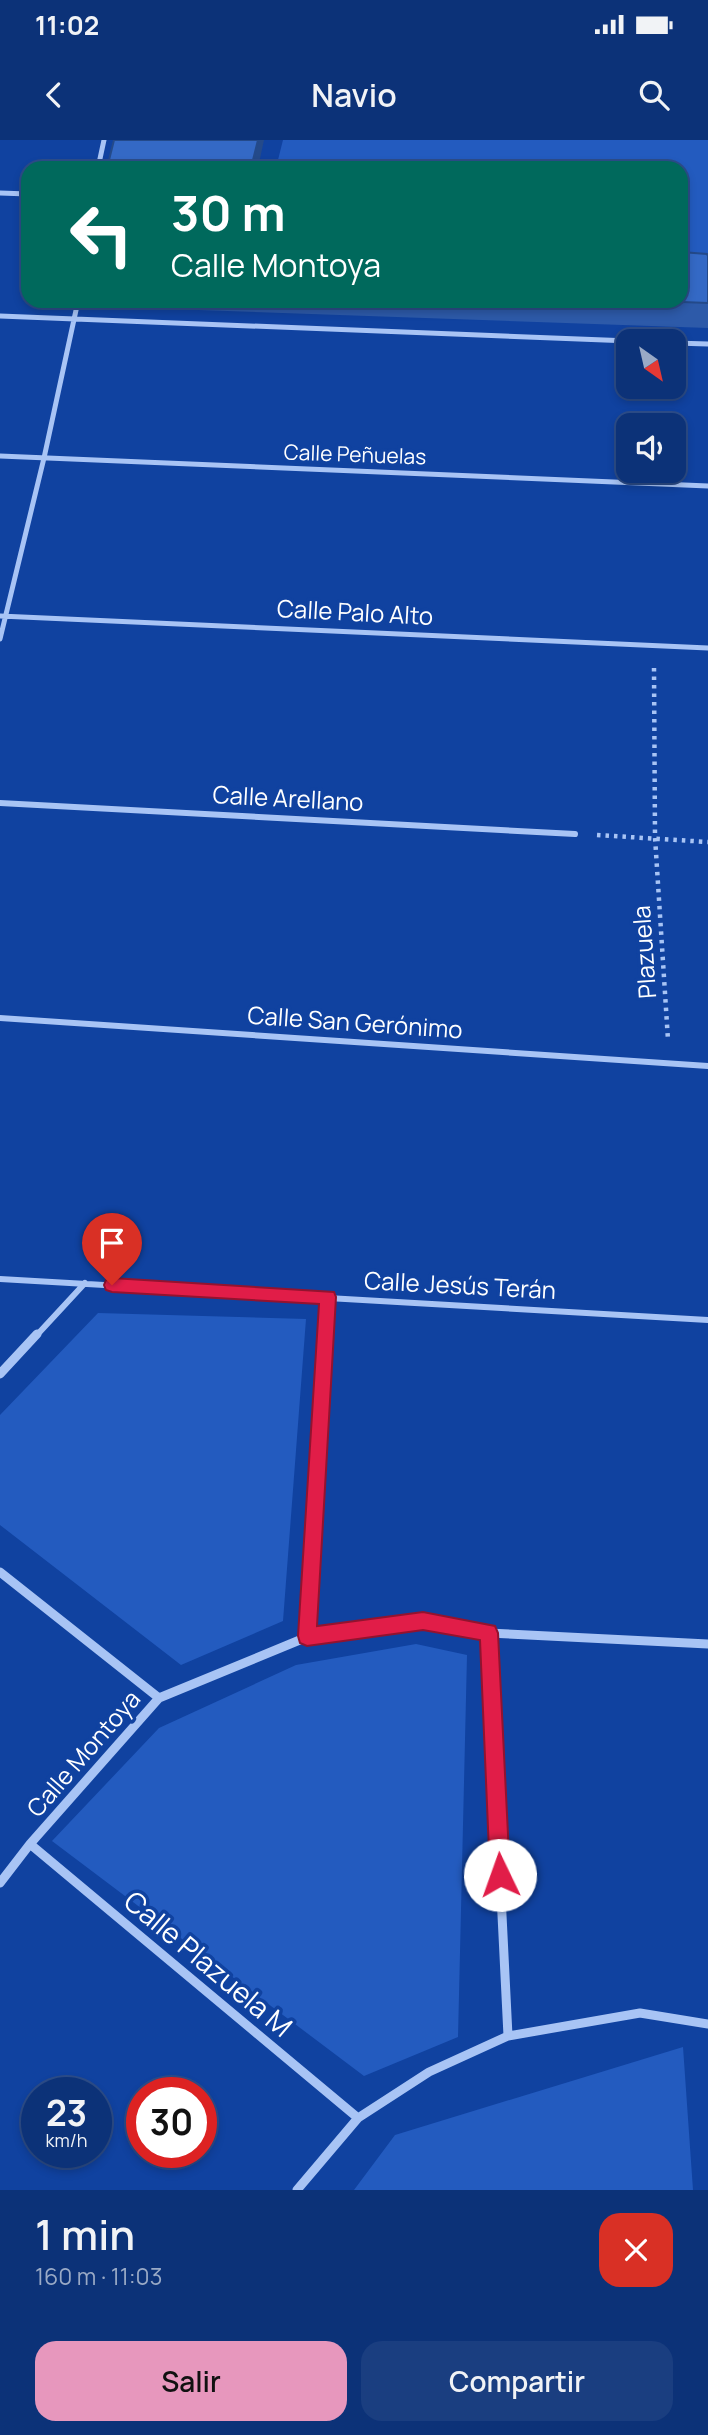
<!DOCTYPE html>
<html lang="es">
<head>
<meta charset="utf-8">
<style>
  :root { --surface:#0c3278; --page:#1a3e80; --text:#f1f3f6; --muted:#9aaac6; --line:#2c4d8a; --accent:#e797bd }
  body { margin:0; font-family:Manrope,sans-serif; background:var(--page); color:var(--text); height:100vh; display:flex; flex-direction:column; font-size:26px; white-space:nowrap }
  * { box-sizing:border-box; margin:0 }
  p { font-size:23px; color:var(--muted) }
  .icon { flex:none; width:38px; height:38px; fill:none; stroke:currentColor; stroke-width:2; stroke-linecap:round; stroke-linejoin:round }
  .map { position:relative; height:2050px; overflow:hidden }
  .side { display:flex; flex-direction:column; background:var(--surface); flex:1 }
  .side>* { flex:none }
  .banner { position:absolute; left:21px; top:21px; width:667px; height:147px; border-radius:21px; box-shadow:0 4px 10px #0003,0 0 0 2px var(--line); background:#00695c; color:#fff; overflow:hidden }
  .needle { width:46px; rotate:146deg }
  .controls { position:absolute; left:616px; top:189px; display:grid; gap:14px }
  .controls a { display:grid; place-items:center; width:70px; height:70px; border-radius:14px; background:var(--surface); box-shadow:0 4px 10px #0003,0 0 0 2px var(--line); font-size:35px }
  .speed { position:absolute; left:21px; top:1937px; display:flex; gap:14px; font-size:35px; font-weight:700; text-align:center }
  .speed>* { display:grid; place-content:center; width:91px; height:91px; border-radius:50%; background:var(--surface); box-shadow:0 4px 10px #0003,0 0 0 2px var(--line); line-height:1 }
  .speed small { font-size:18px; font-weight:400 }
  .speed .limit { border:10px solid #d22; background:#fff; color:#111 }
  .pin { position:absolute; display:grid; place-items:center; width:60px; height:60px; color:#fff; margin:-72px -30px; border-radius:50% 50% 50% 0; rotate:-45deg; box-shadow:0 0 7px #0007 }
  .pin .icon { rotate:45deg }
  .me { position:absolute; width:77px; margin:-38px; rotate:357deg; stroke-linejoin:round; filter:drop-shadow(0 0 5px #0008) }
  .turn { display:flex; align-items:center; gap:24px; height:147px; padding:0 35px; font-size:32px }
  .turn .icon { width:91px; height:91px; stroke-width:2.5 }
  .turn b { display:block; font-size:49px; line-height:60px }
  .round { display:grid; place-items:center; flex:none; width:74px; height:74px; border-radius:21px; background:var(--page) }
  .overview { display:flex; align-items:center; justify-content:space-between; height:119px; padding:0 35px }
  h1 { font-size:42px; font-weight:600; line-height:52px }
  .primary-button { display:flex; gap:14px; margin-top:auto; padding:14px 35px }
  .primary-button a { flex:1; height:80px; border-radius:21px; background:var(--accent); color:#111; font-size:28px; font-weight:600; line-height:80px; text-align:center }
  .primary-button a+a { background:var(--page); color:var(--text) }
  .status { display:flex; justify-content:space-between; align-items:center; height:49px; padding:0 35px; background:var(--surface); direction:ltr }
  .status svg { height:19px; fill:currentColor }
  header { display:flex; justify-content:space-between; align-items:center; height:91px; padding:0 35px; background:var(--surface); font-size:32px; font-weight:600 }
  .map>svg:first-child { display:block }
  .green { fill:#235bbf }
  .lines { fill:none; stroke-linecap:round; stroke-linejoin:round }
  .path { stroke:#a8c4f5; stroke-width:4.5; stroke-dasharray:3.5 5; stroke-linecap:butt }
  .minor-far2 { stroke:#a8c4f5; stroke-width:5 }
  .minor-far1 { stroke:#a8c4f5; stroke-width:6 }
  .minor { stroke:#a8c4f5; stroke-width:9 }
  .wall { fill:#2d5aa9 }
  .shaded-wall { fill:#244a8a }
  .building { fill:#3469c5; stroke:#244a8a; stroke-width:2 }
  .route { fill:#e11d48; stroke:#92132f; stroke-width:2 }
  .labels { text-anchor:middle; stroke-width:7; stroke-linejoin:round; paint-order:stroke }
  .far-street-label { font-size:21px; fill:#fff; stroke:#1042a0 }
  .street-label { font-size:24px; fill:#fff; stroke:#1042a0 }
  .near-street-label { font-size:28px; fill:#fff; stroke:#1042a0 }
</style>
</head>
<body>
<div class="status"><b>11:02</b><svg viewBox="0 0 49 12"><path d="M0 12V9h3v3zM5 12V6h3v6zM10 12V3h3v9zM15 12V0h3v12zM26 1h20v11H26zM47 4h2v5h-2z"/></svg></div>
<header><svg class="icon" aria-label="back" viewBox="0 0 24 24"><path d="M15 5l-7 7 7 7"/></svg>Navio<svg class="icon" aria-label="search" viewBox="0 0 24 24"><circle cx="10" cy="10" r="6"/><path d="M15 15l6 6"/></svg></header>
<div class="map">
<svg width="708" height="2050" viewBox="0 0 708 2050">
  <rect width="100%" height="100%" fill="#1042a0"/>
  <!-- green -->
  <path class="green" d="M283 0H708V130L681 128V28H276Z
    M98 1173 306 1179 283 1481 181 1525 0 1385V1275Z
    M416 1504 467 1515 458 1897 364 1936 52 1701 159 1588 296 1525Z
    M683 1907 693 2050H354L395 1995Z"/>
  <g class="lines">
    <!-- path -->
    <path class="path" d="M654 528 655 697 668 900
      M597 695 708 702"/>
    <!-- minor-far2 -->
    <path class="minor-far2" d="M98 28 104 0
      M0 53 28 54
      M0 176 630 201
      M674 203 708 204
      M0 316 708 346
      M0 476 708 508
      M0 499 44 318 78 161"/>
    <!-- minor-far1 -->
    <path class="minor-far1" d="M0 663 575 694
      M0 878 708 926
      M0 1139 708 1180
      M36 1196 85 1143
      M326 1196 328 1157"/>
    <!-- minor -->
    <path class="minor" d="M0 1234 37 1194
      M0 1432 159 1558
      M488 1493 508 1896
      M307 1497 326 1194
      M30 1704 358 1978
      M0 1743 30 1704 159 1558 307 1497 423 1481 488 1493 708 1504
      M297 2050 358 1978 429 1932 508 1896 640 1873 708 1884"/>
  </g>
  <!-- wall -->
  <path class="wall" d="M708 116V188L82 166 81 161H681Z"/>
  <!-- shaded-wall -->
  <path class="shaded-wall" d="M258 0H264L258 28H251Z"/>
  <!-- building -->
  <path class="building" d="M114 0H258L251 28H107Z
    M681 112 707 114 708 116V163L656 161H681Z"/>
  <!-- route -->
  <path class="route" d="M112 1138 334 1152 336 1157 317 1486 423 1472 495 1486 498 1493 510 1735 507 1742 500 1745 493 1742 490 1735 480 1500 423 1490 307 1506 300 1503 298 1496 319 1164 112 1152 106 1150 104 1145 106 1140Z"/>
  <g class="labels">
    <!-- far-street labels -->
    <g class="far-street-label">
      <text transform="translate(355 315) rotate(2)" y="7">Calle Peñuelas</text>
    </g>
    <!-- street labels -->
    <g class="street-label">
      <text transform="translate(355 473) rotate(3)" y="8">Calle Palo Alto</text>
      <text transform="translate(288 659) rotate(3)" y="8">Calle Arellano</text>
      <text transform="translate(645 812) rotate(-94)" y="8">Plazuela</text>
      <text transform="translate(355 883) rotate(4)" y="8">Calle San Gerónimo</text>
      <text transform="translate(460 1146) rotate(3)" y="8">Calle Jesús Terán</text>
      <text transform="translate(84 1614) rotate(-49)" y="8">Calle Montoya</text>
    </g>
    <!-- near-street labels -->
    <g class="near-street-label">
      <text transform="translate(208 1824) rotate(40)" y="10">Calle Plazuela M</text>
    </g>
  </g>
</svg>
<div class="controls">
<a><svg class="needle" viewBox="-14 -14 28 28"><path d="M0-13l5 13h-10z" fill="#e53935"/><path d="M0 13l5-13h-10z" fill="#9aaac6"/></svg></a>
<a><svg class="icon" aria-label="sound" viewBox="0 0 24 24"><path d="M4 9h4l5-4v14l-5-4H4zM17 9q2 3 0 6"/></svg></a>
</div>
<div class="speed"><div>23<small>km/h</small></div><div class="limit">30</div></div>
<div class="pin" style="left:112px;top:1145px;background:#d93025"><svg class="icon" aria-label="arrive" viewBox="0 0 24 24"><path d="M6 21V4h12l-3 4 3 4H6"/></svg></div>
<svg class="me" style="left:500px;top:1735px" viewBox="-20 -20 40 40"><circle r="19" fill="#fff"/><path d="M0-13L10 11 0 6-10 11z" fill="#e11d48"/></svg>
<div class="banner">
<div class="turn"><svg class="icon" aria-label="left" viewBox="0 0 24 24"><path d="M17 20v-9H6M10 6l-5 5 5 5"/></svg><div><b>30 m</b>Calle Montoya</div></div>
</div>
</div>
<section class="side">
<div class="overview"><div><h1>1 min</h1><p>160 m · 11:03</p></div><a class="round" style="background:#d93025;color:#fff"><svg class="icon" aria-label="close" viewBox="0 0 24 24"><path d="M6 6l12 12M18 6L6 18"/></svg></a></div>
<div class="primary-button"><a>Salir</a><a>Compartir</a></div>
</section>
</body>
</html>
